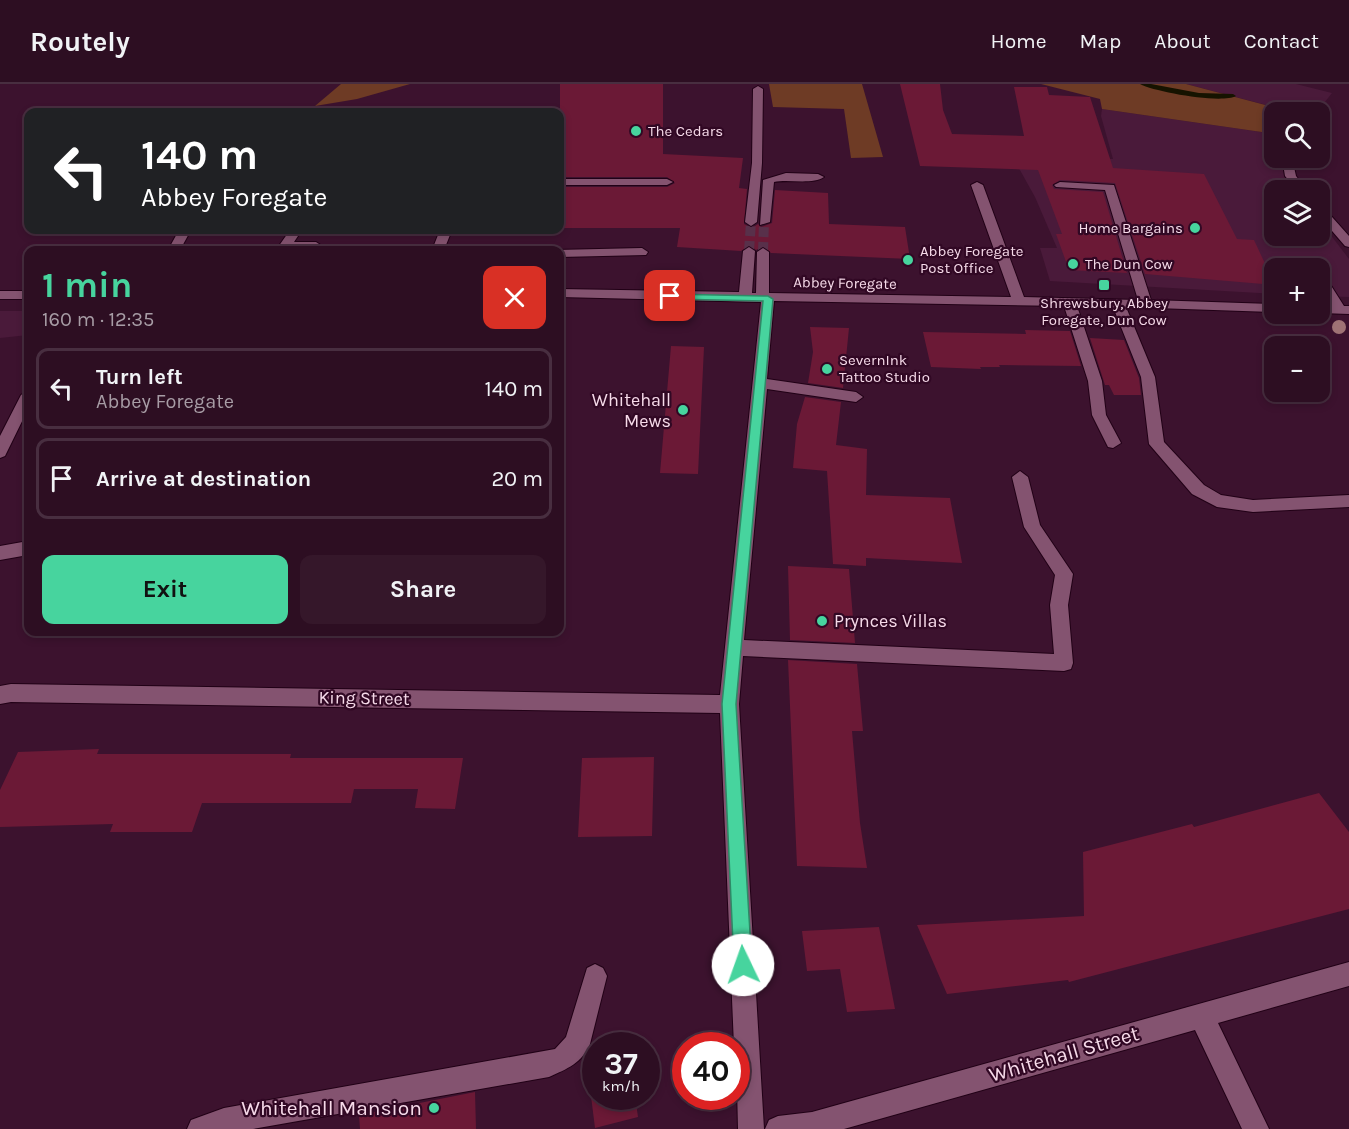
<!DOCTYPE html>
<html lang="en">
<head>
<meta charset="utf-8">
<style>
  :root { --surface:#2d0e22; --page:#35172a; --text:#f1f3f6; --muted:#a79ca5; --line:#482e40; --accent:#47d49e }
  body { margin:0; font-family:Karla,sans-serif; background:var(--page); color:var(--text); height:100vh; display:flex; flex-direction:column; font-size:22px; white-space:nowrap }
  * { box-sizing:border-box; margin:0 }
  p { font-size:20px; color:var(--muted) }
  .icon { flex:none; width:33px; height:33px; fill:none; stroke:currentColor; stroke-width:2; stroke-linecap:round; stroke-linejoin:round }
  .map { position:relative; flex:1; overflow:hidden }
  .side { position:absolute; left:24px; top:162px; width:540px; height:390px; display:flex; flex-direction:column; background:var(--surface); border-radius:12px; box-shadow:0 3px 9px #0003,0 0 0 2px var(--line) }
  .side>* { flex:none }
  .hud { position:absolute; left:24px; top:24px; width:540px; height:126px; border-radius:12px; box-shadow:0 3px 9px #0003,0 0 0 2px var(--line); background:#202124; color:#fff; overflow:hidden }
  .buttons { position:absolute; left:1264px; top:18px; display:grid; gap:12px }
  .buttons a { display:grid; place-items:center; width:66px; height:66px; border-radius:12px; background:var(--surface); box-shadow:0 3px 9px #0003,0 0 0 2px var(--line); font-size:30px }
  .speed { position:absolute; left:582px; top:948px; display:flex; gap:12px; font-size:30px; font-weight:700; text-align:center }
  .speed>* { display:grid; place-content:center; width:78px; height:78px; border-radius:50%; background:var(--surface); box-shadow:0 3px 9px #0003,0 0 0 2px var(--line); line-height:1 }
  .speed small { font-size:15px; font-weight:400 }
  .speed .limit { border:9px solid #d22; background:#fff; color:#111 }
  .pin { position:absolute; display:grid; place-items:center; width:51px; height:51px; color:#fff; margin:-26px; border-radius:12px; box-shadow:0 3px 9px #0006 }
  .me { position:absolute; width:66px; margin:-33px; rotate:357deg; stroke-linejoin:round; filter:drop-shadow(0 0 4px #0008) }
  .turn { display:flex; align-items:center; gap:21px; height:126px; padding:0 18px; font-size:27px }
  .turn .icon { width:78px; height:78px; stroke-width:2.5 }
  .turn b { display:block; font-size:42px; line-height:51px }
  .round { display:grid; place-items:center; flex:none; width:63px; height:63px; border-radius:12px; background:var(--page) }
  .head { display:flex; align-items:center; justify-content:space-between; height:102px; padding:0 18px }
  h1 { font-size:36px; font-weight:700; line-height:45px; color:var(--accent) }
  .cta { display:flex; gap:12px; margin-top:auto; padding:12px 18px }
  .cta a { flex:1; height:69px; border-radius:12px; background:var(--accent); color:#111; font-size:24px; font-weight:700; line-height:69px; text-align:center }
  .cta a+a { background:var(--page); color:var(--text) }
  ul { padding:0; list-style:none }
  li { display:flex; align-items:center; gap:18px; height:81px; margin:0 12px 9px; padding:0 6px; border:3px solid var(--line); border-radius:12px }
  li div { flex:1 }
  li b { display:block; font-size:22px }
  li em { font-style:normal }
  header { display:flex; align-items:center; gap:36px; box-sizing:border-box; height:84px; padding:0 30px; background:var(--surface); border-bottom:2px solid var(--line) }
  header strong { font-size:28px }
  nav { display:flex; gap:33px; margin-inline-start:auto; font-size:21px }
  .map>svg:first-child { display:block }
  .built { fill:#4a1a3a }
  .green { fill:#6e3b25 }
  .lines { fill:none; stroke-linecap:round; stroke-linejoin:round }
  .stream { fill:#161300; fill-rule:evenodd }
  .building { fill:#6b1936 }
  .minor-tunnel { stroke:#58304a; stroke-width:10; stroke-dasharray:10 5; stroke-linecap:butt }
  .minor-casing { stroke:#210016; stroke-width:2 }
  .minor { fill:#845370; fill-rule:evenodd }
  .tree { fill:#9f7375 }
  .route { fill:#47d49e; stroke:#2e8a67; stroke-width:1.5 }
  .poi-dot { fill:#47d49e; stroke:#310824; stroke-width:2 }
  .labels { text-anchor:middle; stroke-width:4.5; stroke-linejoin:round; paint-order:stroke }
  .far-poi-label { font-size:15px; fill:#f6dae9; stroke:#310824; text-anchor:start }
  .far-street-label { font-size:15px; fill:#f6dae9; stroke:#310824 }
  .poi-label { font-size:18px; fill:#f6dae9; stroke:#310824; text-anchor:end }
  .street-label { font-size:18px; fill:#f6dae9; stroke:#310824 }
  .near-street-label { font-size:21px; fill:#f6dae9; stroke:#310824 }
  .near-poi-label { font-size:21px; fill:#f6dae9; stroke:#310824; text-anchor:end }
</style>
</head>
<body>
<header>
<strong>Routely</strong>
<nav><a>Home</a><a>Map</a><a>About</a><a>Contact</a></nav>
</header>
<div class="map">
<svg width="1349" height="1045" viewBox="0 0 1349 1045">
  <rect width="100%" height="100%" fill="#3c122e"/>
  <!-- built -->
  <path class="built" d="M1186 0H1296L1332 9 1317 28H1293Z
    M1102 25 1275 50V74H1282L1288 94 1297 106H1275V152H1320V137L1349 175V213L1320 212V184H1275V210L1050 197 1040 164H1057L1035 113 1011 70 1113 75 1101 32Z
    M0 227H28V251L0 254Z"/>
  <!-- green -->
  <path class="green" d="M341 0H410L357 15 315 22Z
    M769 0H862L883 73 851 74 844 25 773 23Z
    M1041 0H1186L1280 25V28H1275V50L1102 25 1100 15Z"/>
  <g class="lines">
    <!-- stream -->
    <path class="stream" d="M1140 0H1151L1199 9 1233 10 1236 12C1221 20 1155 8 1140 0Z"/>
  </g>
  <!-- building -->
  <path class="building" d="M560 0H663V70L743 74 739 104 747 105 744 140 752 144 758 140 761 143 772 139 775 106 828 109 829 140 905 143 910 175 771 169 764 162 756 166 750 161 741 167 677 163 680 144H560V103H667L675 99 667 93H560Z
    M900 0H940L943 26 952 50 1024 52 1014 3H1047L1049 11 1090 13 1113 84 1204 90 1237 155 1254 156 1275 201 1145 190 1115 99 1060 96 1052 101 1054 105 1103 108 1127 189 1069 186 1056 150H1062L1038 86 920 82Z
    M810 243 849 244 843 304 808 299 813 268Z
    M1025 246 1070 247 1081 282 999 281 1000 283H980L981 285 931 283 923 248 1026 250Z
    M1090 254 1124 256 1139 294 1141 311H1114L1109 301H1105Z
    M671 262 704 263 698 390 660 389Z
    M805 313 841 318 836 361 867 365 866 411 950 414 962 479 866 474V482L833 480 827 387 793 384 797 340Z
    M788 482 849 485 855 559 790 556Z
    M788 576 857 580 863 647H852L860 739 867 784 797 782Z
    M99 665 97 670H291L290 674H463L455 725 415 724 418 705H354L351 719H202L192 748H110L113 740 0 743V706L18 668Z
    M654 673 652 752 578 753 582 674Z
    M1319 709 1349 748V825L1069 898 1068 896 947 910 917 841 1084 832 1083 768 1192 740 1194 743Z
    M879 843 895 925 847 928 840 885 807 887 802 847Z
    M646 955 653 1001 646 1003V962H620Z
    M596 967V1012H635L638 1033 595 1044 586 972Z
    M475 1008 476 1045H360L359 1031Z"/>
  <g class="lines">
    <!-- minor-tunnel -->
    <path class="minor-tunnel" d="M749 167 751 138
      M763 168 764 138"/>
    <defs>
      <path id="minor" d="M758 2 763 5 762 79 757 138 751 142 745 138 752 79 753 5Z
        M1282 74H1292L1296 92 1307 106H1297L1285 92Z
        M786 89 818 90 824 93C813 101 788 95 774 98L770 138 760 141 763 96Z
        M560 95H667L673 98 667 101H560Z
        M977 98 983 101 1024 213 1138 216 1105 106 1056 103 1054 101 1060 98 1114 101 1151 216 1275 220V228L1126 223 1155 293 1164 358 1204 401 1221 411 1253 416 1349 411V423L1253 428 1217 423 1192 410 1149 360 1141 293 1113 223 1077 222 1102 297 1106 331 1121 359 1113 364 1108 363 1092 331 1088 297 1064 222 774 217 767 295 856 308 863 313 856 318 767 305 744 556 1054 570 1050 521 1055 491 1024 443 1012 393 1020 387 1028 393 1040 441 1073 490 1068 521 1073 579 1071 585 1064 587 743 572 739 620 764 1045H738L736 962H734L720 629 11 618 0 620V602L11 600 720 611 761 218 560 213V205L739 208 743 167 749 163 755 167 752 209H756L757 168 763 164 769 168V209L1011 213 971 101Z
        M1320 123 1324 124 1349 152V163L1345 162 1320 133Z
        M179 146H191L180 166H168Z
        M290 146H302L294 158H316L322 162 316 166H276Z
        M440 146H452L444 166H432Z
        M642 164 648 168 646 171 560 173V166H556Z
        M1325 199 1330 200 1344 222H1349V230L1320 229V221H1330L1320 205V200Z
        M0 207H28V215H0Z
        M28 306V325L5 372 0 374V352L21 311Z
        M28 457V471L0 476V462Z
        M1349 878V902L1218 939 1269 1045H1242L1195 946 844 1045H765L769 1036 778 1032 812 1028Z
        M595 880 603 884 607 892 590 960C582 979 567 985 549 993L253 1045H187L191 1036 224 1024 555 965 566 953 587 884Z"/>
    </defs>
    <!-- minor casing -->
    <use href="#minor" class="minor-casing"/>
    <!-- minor -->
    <use href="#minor" class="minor"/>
  </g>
  <!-- trees -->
  <circle class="tree" cx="1339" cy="243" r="7"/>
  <!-- route -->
  <path class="route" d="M667 210 768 212 773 215 736 620 752 881 749 887 743 890 737 887 734 881 722 620 763 217 670 215 667 214Z"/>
  <!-- markers -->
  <g class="poi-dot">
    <circle cx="636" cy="47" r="6"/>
    <circle cx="1195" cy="144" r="6"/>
    <circle cx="908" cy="176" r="6"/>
    <circle cx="1073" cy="180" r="6"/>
    <rect x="1098" y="195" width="12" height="12" rx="3"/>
    <circle cx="827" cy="285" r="6"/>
    <circle cx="683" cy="326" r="6"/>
    <circle cx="822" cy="537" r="6"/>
    <circle cx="434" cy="1024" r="6"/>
  </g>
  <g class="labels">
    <!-- far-poi labels -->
    <g class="far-poi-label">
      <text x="648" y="52">The Cedars</text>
      <text x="1183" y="149" text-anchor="end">Home Bargains</text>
      <text x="920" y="172">Abbey Foregate<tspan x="920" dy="17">Post Office</tspan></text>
      <text x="1085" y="185">The Dun Cow</text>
      <text x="1104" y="224" text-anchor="middle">Shrewsbury, Abbey<tspan x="1104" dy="17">Foregate, Dun Cow</tspan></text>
      <text x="839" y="281">SevernInk<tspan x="839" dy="17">Tattoo Studio</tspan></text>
    </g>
    <!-- far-street labels -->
    <g class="far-street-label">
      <text transform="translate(845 199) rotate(1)" y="5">Abbey Foregate</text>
    </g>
    <!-- poi labels -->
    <g class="poi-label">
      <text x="671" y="322">Whitehall<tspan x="671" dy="21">Mews</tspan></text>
      <text x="834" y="543" text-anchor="start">Prynces Villas</text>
    </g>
    <!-- street labels -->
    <g class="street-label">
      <text transform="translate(364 614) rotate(1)" y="6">King Street</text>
    </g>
    <!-- near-street labels -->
    <g class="near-street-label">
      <text transform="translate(1064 970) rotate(-16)" y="7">Whitehall Street</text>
    </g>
    <!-- near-poi labels -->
    <g class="near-poi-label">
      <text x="422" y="1031">Whitehall Mansion</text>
    </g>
  </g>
</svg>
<div class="buttons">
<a><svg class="icon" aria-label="search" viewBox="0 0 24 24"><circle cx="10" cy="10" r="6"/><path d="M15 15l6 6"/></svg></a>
<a><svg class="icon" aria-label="layers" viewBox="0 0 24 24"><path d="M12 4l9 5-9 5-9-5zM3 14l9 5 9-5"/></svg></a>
<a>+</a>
<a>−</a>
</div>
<div class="speed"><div>37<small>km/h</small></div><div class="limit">40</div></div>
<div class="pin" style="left:670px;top:212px;background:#d93025"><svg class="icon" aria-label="arrive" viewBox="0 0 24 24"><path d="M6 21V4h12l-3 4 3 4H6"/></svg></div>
<svg class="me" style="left:743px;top:881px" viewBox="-20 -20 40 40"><circle r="19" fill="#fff"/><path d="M0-13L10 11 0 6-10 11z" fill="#47d49e"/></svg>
<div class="hud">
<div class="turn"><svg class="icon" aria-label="left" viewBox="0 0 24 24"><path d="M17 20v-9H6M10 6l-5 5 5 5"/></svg><div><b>140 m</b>Abbey Foregate</div></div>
</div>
<section class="side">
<div class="head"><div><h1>1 min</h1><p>160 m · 12:35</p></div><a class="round" style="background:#d93025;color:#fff"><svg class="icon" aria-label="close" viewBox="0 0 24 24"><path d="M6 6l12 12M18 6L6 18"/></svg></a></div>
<ul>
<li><svg class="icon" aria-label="left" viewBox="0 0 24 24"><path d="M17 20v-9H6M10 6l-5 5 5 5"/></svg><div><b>Turn left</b><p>Abbey Foregate</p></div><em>140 m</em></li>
<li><svg class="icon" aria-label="arrive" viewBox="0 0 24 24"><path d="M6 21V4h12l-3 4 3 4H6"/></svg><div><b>Arrive at destination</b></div><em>20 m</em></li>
</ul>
<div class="cta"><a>Exit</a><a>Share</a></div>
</section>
</div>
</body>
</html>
